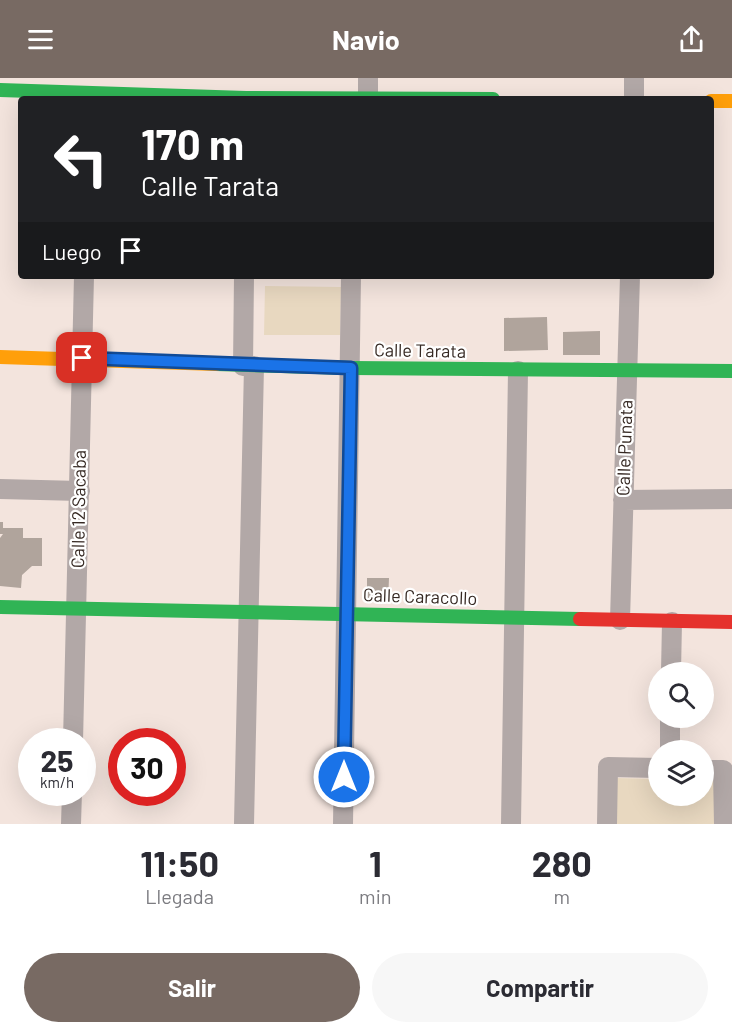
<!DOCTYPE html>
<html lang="es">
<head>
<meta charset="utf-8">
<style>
  :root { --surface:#fff; --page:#f7f7f7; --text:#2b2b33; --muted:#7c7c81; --accent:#786a63 }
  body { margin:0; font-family:Barlow,sans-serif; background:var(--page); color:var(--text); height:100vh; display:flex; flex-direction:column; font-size:22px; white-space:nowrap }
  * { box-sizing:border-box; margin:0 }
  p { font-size:20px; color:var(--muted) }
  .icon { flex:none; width:33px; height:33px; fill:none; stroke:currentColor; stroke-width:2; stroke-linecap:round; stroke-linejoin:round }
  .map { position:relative; height:746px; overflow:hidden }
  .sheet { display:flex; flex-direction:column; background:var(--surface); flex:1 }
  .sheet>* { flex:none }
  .top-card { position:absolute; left:18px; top:18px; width:696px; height:183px; border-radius:6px; box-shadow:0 6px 24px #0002; background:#202124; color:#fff; overflow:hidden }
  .controls { position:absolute; left:648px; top:584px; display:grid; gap:12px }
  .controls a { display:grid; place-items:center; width:66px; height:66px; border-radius:50%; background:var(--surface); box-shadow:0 6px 24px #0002; font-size:30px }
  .speed { position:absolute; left:18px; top:650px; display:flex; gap:12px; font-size:30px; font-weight:700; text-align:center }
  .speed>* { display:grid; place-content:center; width:78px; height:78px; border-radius:50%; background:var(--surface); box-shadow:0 6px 24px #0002; line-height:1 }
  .speed small { font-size:15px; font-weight:400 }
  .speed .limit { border:9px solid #d22; background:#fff; color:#111 }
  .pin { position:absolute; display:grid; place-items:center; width:51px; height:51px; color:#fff; margin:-26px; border-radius:12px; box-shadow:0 3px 9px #0006 }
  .me { position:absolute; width:66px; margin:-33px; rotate:0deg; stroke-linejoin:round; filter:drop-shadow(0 0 4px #0008) }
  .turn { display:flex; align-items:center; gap:21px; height:126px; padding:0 24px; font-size:27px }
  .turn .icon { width:78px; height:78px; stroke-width:2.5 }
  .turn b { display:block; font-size:42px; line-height:51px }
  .then { display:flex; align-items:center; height:57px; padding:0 24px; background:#0003; gap:12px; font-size:22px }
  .eta { display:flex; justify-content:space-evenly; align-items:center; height:102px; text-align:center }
  .eta b { font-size:36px; font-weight:700; line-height:42px }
  .cta { display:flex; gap:12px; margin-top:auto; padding:12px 24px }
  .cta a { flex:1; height:69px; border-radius:36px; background:var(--accent); color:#fff; font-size:24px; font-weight:700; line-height:69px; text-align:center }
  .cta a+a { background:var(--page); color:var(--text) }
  header { display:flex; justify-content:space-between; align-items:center; height:78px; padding:0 24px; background:var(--accent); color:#fff; font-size:27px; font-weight:700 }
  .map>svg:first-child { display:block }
  .green { fill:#e8d8c0 }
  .building { fill:#b0a49c }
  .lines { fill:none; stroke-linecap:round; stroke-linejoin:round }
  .street { stroke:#b2a8a7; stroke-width:20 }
  .fast { stroke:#30b455; stroke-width:14 }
  .slow { stroke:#ff9f0a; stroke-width:14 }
  .jam { stroke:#e5322d; stroke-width:14 }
  .route-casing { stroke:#114b97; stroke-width:15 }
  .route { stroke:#1a73e8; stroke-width:10 }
  .labels { text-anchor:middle; stroke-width:4.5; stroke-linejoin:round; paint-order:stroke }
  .street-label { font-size:18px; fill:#352822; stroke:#fff }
</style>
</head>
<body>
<header><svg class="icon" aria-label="menu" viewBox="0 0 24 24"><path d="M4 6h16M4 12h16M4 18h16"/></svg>Navio<svg class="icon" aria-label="share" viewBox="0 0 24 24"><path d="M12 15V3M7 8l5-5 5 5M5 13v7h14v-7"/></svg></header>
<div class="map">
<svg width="732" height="746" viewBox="0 0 732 746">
  <rect width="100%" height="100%" fill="#f3e4dd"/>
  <!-- green -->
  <path class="green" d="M265 208 341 209 340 257H264Z
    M617 700 658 701V717H704V702L715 703 714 746H616Z"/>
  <!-- building -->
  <path class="building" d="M547 239 548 272 504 273V240Z
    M600 253V277H563V254Z
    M0 444H3V450H23V460H42V488H32L22 497 21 510 0 508V460L3 456H0Z
    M367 500H389L388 524H367Z"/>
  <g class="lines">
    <!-- street -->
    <path class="street" d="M368 20V0
      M634 21V0
      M243 288 244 198
      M0 411 80 413
      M623 422 732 421
      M620 542 630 198
      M671 594 672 544
      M73 663 84 198
      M670 672V639
      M704 692H723L724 746
      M71 746 72 714
      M244 746 254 288
      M343 746 351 198
      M511 746 518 293
      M607 746 608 689 658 690"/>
    <!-- fast -->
    <path class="fast" d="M0 12 246 20 493 21
      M216 286 351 290 732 293
      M0 529 580 541"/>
    <!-- slow -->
    <path class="slow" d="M711 23H732
      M0 279 216 286"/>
    <!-- jam -->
    <path class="jam" d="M580 541 732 544"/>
  </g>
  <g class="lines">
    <defs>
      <path id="route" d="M82 280 351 290 344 699"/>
    </defs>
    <!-- route casing -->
    <use href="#route" class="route-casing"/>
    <!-- route -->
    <use href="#route" class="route"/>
  </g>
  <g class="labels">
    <!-- street labels -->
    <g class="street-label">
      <text transform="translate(420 273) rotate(1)" y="6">Calle Tarata</text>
      <text transform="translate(625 370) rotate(-88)" y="6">Calle Punata</text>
      <text transform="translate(79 431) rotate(-89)" y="6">Calle 12 Sacaba</text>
      <text transform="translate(420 519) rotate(2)" y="6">Calle Caracollo</text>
    </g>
  </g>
</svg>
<div class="controls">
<a><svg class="icon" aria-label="search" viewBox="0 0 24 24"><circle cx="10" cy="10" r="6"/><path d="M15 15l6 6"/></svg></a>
<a><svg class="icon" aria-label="layers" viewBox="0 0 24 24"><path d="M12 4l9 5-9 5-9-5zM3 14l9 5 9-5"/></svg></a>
</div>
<div class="speed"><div>25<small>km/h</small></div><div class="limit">30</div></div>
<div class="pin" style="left:82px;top:280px;background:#d93025"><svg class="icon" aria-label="arrive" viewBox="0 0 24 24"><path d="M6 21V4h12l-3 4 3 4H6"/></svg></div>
<svg class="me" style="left:344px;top:699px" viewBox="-20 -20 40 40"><circle r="17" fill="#1a73e8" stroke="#fff" stroke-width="3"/><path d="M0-11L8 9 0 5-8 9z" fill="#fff"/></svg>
<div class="top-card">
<div class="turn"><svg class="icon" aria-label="left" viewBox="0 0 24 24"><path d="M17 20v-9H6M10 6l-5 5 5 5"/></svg><div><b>170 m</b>Calle Tarata</div></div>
<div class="then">Luego<svg class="icon" aria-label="arrive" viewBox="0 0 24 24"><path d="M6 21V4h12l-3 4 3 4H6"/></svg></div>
</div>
</div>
<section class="sheet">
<div class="eta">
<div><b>11:50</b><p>Llegada</p></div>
<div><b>1</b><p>min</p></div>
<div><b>280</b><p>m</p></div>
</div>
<div class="cta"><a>Salir</a><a>Compartir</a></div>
</section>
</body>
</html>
